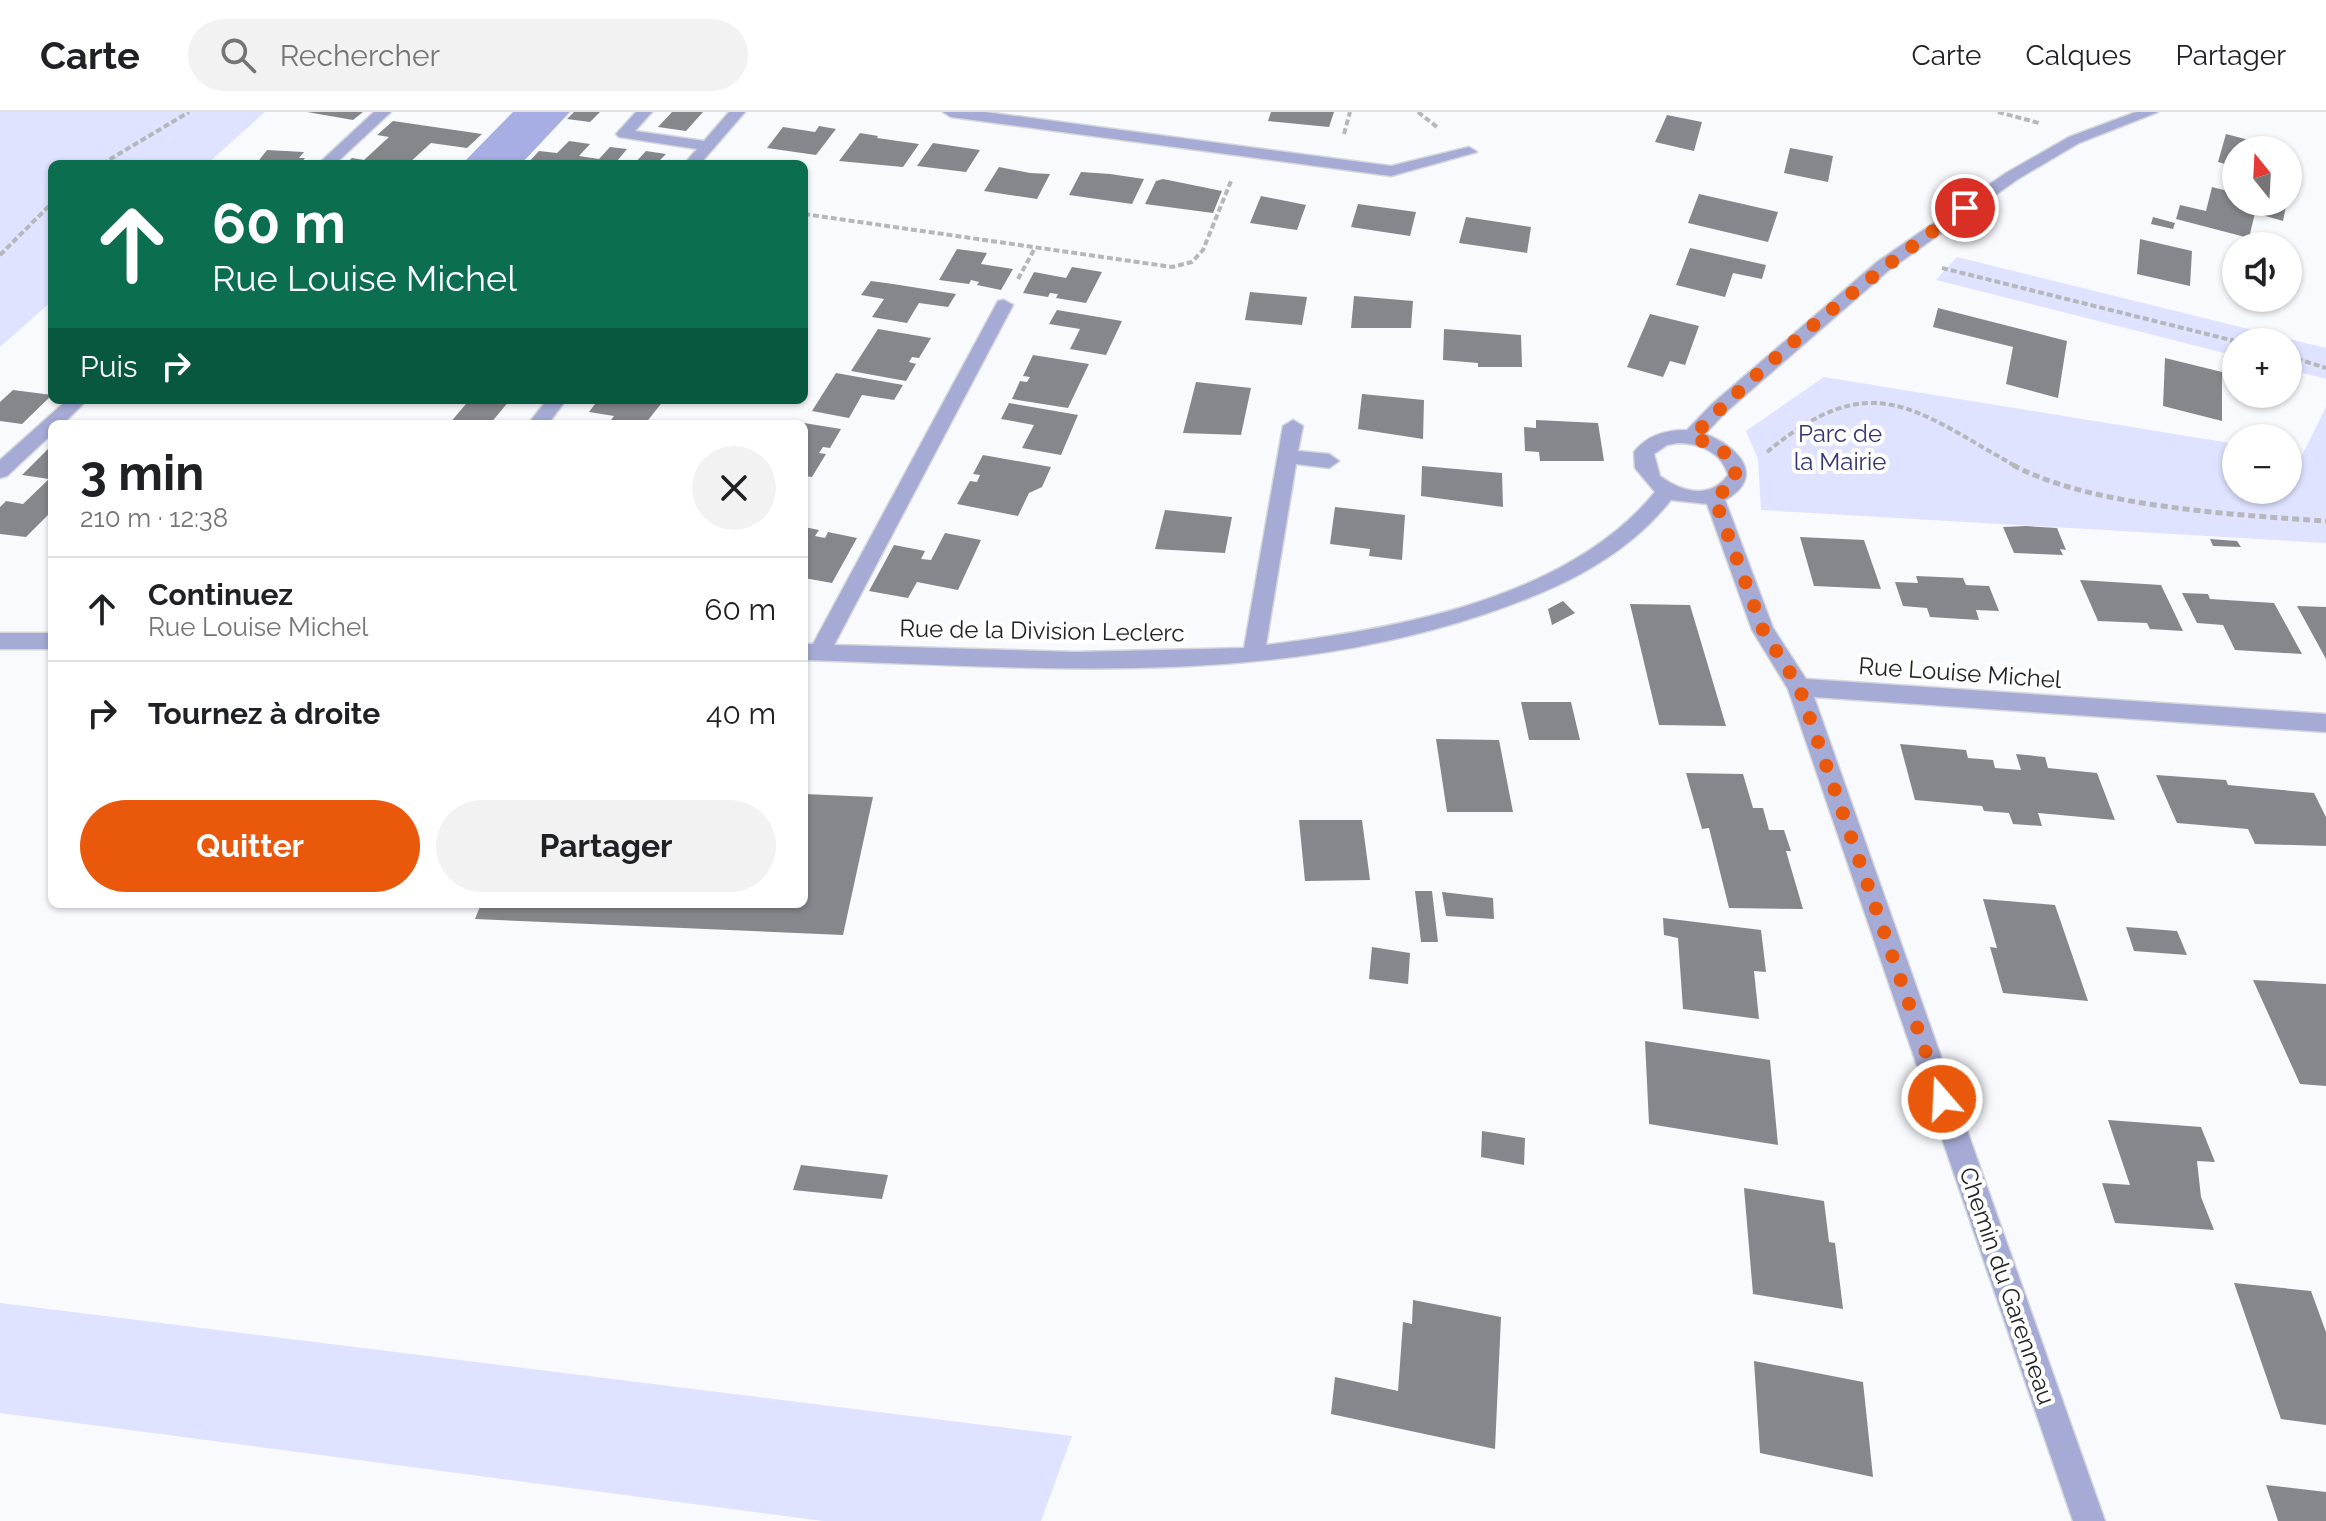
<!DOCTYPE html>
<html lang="fr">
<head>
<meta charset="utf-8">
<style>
  :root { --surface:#fff; --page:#f2f2f2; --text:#202124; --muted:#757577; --line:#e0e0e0; --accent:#ea580c }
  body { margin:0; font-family:Raleway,sans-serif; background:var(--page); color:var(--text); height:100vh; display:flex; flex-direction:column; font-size:30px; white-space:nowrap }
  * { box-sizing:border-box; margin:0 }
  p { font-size:26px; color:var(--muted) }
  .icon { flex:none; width:44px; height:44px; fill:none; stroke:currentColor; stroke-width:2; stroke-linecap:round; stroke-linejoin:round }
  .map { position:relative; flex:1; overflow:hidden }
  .sheet { position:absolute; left:48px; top:308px; width:760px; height:488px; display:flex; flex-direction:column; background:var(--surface); border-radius:12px; box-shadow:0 2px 6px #0004 }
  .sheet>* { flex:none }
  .guide { position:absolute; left:48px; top:48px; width:760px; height:244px; border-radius:12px; box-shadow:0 2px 6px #0004; background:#0b6e4f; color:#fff; overflow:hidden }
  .needle { width:52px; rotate:342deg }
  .buttons { position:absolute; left:2222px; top:24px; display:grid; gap:16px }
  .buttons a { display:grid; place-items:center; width:80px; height:80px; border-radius:50%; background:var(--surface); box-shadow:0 2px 6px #0004; font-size:40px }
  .pin { position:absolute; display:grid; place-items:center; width:68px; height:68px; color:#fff; margin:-34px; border:4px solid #fff; border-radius:50%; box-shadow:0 2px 8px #0007 }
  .me { position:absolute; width:88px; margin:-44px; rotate:341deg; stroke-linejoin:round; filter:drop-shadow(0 0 6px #0008) }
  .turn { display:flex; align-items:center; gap:28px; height:168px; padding:0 32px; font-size:36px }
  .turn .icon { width:104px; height:104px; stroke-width:2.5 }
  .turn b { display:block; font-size:56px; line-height:68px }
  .then { display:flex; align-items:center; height:76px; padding:0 32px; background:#0003; gap:16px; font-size:30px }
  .round { display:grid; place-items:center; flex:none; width:84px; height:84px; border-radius:42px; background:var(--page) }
  .overview { display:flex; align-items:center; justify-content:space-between; height:136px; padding:0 32px }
  h1 { font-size:48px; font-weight:700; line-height:60px }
  .button { display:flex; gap:16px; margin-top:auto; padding:16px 32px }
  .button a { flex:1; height:92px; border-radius:48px; background:var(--accent); color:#fff; font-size:32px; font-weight:700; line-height:92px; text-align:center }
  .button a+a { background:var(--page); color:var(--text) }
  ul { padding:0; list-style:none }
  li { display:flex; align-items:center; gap:24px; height:104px; padding:0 32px; border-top:2px solid var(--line) }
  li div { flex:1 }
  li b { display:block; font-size:30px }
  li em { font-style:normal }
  header { display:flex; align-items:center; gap:48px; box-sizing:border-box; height:112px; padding:0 40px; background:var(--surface); border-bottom:2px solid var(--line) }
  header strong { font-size:38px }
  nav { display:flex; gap:44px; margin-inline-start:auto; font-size:28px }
  .search { width:560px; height:72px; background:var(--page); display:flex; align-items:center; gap:20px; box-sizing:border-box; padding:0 28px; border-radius:44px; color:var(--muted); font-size:30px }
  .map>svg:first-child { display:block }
  .green { fill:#dfe3ff }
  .water { fill:#a7aee3 }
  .building { fill:#86878c }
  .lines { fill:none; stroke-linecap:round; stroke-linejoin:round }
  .minor-casing { stroke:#d6d7db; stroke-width:3 }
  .path-far1 { stroke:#b6b7ba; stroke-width:4; stroke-dasharray:6 3; stroke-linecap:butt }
  .path { stroke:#b6b7ba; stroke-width:5; stroke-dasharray:7 4; stroke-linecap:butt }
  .minor { fill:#a5abd5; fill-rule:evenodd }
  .route { stroke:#ea580c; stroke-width:14; stroke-dasharray:0 25.2 }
  .labels { text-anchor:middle; stroke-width:8; stroke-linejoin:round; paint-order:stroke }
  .park-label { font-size:24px; fill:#333574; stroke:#fff }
  .street-label { font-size:24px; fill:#212223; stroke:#fff }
</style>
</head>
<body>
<header>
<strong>Carte</strong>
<div class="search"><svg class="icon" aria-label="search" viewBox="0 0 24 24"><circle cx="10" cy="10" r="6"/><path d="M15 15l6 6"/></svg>Rechercher</div>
<nav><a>Carte</a><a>Calques</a><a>Partager</a></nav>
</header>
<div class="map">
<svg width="2326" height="1409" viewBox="0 0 2326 1409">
  <rect width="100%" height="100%" fill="#f9fafe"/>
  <!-- green -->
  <path class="green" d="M0 0H265L207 52H52V189L0 235Z
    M1957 145 2326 236V267L2288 257V230H2236V244L1936 168Z
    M1824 265 2236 332V378H2288V341L2302 343 2326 295V431L1761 398 1758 347 1746 319Z
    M0 1191 1072 1324 1041 1409H823L0 1301Z"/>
  <!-- water -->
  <path class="water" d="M513 0H570L521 52H462Z"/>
  <!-- building -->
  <path class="building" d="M307 0H363L353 8Z
    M574 0H600L590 10 567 7Z
    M672 0H703L686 19 658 15Z
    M1271 0H1334L1329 15 1268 9Z
    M1667 3 1702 10 1694 39 1655 30Z
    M393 9 482 22 467 36 431 31 408 52H345L352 46 364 48 389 25 377 23Z
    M819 14 836 17 816 43 767 36 783 15 815 20Z
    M860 21 878 24 877 26 919 32 903 55 839 49Z
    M2226 22 2272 34 2271 38H2236V55L2218 50Z
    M569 29 590 32 579 44 599 47 610 35 627 37 617 49 622 52H527L539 39 557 41Z
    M933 31 980 38 966 60 917 54Z
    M1790 36 1833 44 1828 70 1784 61Z
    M267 38 304 40 299 46H305L300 52H256Z
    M646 39 666 42 656 52H634Z
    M999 55 1030 61 1050 62 1037 87 984 79Z
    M1081 60 1110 62 1144 67 1132 92 1069 83Z
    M1163 67 1222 79 1213 101 1145 92 1156 69Z
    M2212 75 2236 81V90L2286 94 2283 109 2255 101 2249 126 2176 107 2180 93 2206 99Z
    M1699 82 1778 100 1768 130 1688 111Z
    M1261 84 1306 93 1297 118 1250 111Z
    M1358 92 1416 100 1410 124 1351 115Z
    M1466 105 1531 115 1527 141 1459 131Z
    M2153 105 2175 111 2173 117 2151 112Z
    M2140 127 2192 139 2190 174 2137 162Z
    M1690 136 1766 153 1762 167 1733 161 1725 185 1676 173Z
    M957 137 987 141 981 152 1013 157 1001 178 977 173 979 170 971 168 969 172 939 168Z
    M1072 155 1102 160 1086 191 1056 186 1058 182 1050 181 1048 185 1023 181 1034 160 1066 166Z
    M871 169 893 172 956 182 948 195 919 191 907 211 872 205 884 187 861 183Z
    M1250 180 1307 185 1302 213 1245 208Z
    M1354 184 1413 189 1411 216H1351Z
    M1938 196 2067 229 2058 286 2006 272 2013 235 1933 215Z
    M1057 198 1122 209 1106 243 1070 237 1080 217 1049 212Z
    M1650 202 1699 214 1685 253 1670 249 1663 265 1627 255Z
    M878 217 931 226 919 246 912 245 909 250 916 252 906 269 851 259Z
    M1444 217 1521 223 1522 255H1478V251L1443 248Z
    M1033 243 1089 252 1068 296 1012 287 1020 269 1027 270 1030 265 1023 264Z
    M2165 246 2222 260V309L2163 294Z
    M836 261 903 273 894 288 862 283 849 306 812 299Z
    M1196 270 1251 276 1241 323 1183 321Z
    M13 278 52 283 22 312 0 309V290Z
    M1362 282 1424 288 1423 327 1358 317Z
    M451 288H510L490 312H449L466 292Z
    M598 288H664L645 312H608L614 304 589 300Z
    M1009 291 1078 303 1061 343 1022 336 1034 313 1001 307Z
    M1536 308 1598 311 1604 349H1540L1539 340 1525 339 1524 315 1536 316Z
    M804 311 841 317 830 336 823 335 819 341 826 342 812 365 804 364Z
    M52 333V399L26 425 0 422V395L6 389 23 392 49 367 22 363Z
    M983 343 1051 355 1042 375 1029 381 1018 404 957 392 970 369 977 370 980 363 973 362Z
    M1422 354 1502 361 1503 395 1421 384Z
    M1335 395 1405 403 1402 448 1369 444 1370 437 1330 432Z
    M1165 398 1232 405 1225 441 1155 437Z
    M2026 414 2057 416 2066 438 2060 437 2063 443 2014 441 2003 415Z
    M804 415 819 418 815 424 825 426 828 420 857 426 832 471 804 466Z
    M945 421 981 428 958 478 917 470 908 486 869 479 894 433 925 439 921 447 931 448Z
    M1800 425 1864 428 1881 477 1814 474Z
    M2210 427 2237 429 2241 435 2213 434Z
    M1916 464 1963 466 1966 473 1989 474 1999 499 1976 498 1979 508 1930 505 1927 496 1903 494 1895 470 1918 471Z
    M2080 468 2161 473 2183 519 2150 517 2147 511 2098 509Z
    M2182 481 2208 482 2210 487 2274 491 2302 542 2235 538 2223 513 2197 511Z
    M1563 489 1575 501 1552 513 1548 497Z
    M1630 492 1690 493 1726 614 1659 613Z
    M2297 494 2326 495V547Z
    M1521 590H1571L1580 628H1529Z
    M1436 627 1499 628 1513 700H1447Z
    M1900 632 1966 638 1968 646 1993 648 1995 656 2021 658 2016 642 2045 645 2048 656 2097 661 2115 708 2038 701 2042 714 2013 712 2009 701 1984 699 1982 694 1915 688Z
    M1686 661 1743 662 1753 696H1763L1769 718H1784L1791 739H1786L1803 797 1729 796 1709 716 1702 717Z
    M2156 663 2226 668 2228 673 2314 681 2326 705V734L2255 732 2248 717 2177 711Z
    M804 682 873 685 843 823 475 807 481 792H804Z
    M1299 708H1362L1370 768 1305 769Z
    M1415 779H1432L1438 830H1421Z
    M1442 780 1493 786 1494 807 1446 804Z
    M1983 787 2055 793 2088 889 2003 881 1990 835 1997 836Z
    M1663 806 1761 818 1766 860 1754 859 1759 907 1683 897 1678 826 1664 823Z
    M2126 815 2177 819 2187 843 2134 839Z
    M1372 835 1410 841 1408 872 1369 867Z
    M2253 868 2326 872V974L2300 972Z
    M1645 929 1770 948 1778 1033 1649 1012Z
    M2108 1008 2201 1015 2215 1050 2197 1049 2201 1085 2214 1118 2115 1111 2102 1071 2130 1073Z
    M1482 1019 1525 1026 1524 1053 1481 1045Z
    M801 1053 888 1063 882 1087 793 1078Z
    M1744 1076 1824 1089 1829 1130 1835 1131 1843 1197 1753 1182Z
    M2234 1171 2311 1179 2326 1220V1313L2281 1307Z
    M1413 1188 1501 1205 1495 1337 1331 1302 1335 1265 1398 1279 1403 1210 1412 1212Z
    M1754 1249 1863 1270 1873 1365 1760 1341Z
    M2266 1373 2326 1380V1409H2278Z"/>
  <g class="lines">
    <defs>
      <path id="minor" d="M374 0H391L335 52H318Z
        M636 0H652L635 19 704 29 729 0H745L700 52H684L697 37 619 25 616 22Z
        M943 0H985L1391 54 1469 35 1477 40 1391 64 951 5Z
        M2136 0H2158L2079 31 2018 67 1889 158 1726 300 1705 322C1738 334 1767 365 1725 388L1773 516 1806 567 2326 602V620L1814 585 2105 1409H2073L1788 577 1752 518 1707 392 1671 388C1624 447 1558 477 1488 501 1264 577 1036 555 804 548V532H813L998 189 1004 188 1013 193 834 533 1075 540 1244 536 1283 314 1293 308 1303 314 1298 339 1329 342 1339 349 1329 356 1296 352 1266 533C1395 517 1568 487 1655 380L1635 356 1634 340C1647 323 1666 318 1687 318L1712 292 1877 150 2006 61 2069 25ZM1678 331C1700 331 1722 341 1728 363 1710 388 1681 380 1660 364L1654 342 1667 333Z
        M67 288H87L63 312H52V322L7 364 0 366V348Z
        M547 288H566L548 312H528Z
        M0 521H52V537H0Z"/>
    </defs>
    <!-- minor casing -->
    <use href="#minor" class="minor-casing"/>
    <!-- path-far1 -->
    <path class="path-far1" d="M1418 0 1437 15
      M1998 0 2039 11
      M1344 22 1350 0
      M102 52 189 0
      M804 102 1172 155 1192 150 1203 138 1231 69
      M0 143 52 91
      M1942 156 2239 230
      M1018 167 1035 136
      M2288 244 2326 256
      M1767 340C1872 253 1914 297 2017 355"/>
    <!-- path -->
    <path class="path" d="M2013 353C2090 395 2238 403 2326 409"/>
    <!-- minor -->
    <use href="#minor" class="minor"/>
  </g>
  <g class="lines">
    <!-- route -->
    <path class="route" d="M1942 987 1799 575 1763 518 1714 385 1734 373 1736 354 1720 336 1692 325C1776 240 1868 165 1965 96"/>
  </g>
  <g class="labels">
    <!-- park labels -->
    <g class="park-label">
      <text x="1840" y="330">Parc de<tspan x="1840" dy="28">la Mairie</tspan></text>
    </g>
    <!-- street labels -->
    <g class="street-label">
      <text transform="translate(1042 519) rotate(1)" y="8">Rue de la Division Leclerc</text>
      <text transform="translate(1960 561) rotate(4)" y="8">Rue Louise Michel</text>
      <text transform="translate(2007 1174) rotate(71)" y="8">Chemin du Garenneau</text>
    </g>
  </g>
</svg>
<div class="buttons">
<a><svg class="needle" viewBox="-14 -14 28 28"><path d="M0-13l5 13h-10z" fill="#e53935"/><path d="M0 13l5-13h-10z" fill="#757577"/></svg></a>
<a><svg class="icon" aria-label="sound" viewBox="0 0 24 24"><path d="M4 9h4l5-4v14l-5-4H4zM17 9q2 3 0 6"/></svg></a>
<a>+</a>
<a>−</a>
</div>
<div class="pin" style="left:1965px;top:96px;background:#d93025"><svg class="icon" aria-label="arrive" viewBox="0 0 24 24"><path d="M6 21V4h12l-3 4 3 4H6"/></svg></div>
<svg class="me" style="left:1942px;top:987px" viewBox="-20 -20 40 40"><circle r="17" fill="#ea580c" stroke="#fff" stroke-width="3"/><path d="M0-11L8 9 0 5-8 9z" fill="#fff"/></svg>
<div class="guide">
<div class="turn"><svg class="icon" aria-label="ahead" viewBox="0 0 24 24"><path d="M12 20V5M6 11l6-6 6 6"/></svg><div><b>60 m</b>Rue Louise Michel</div></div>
<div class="then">Puis<svg class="icon" aria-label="right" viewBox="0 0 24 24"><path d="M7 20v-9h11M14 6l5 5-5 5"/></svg></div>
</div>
<section class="sheet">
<div class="overview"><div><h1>3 min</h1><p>210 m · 12:38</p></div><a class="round"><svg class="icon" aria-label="close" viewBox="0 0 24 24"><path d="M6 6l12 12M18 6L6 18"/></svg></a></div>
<ul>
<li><svg class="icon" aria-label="ahead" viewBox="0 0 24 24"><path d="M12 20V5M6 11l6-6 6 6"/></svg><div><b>Continuez</b><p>Rue Louise Michel</p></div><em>60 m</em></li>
<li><svg class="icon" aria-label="right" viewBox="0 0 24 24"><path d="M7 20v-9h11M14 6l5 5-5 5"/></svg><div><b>Tournez à droite</b></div><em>40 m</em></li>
</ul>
<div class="button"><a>Quitter</a><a>Partager</a></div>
</section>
</div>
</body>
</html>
